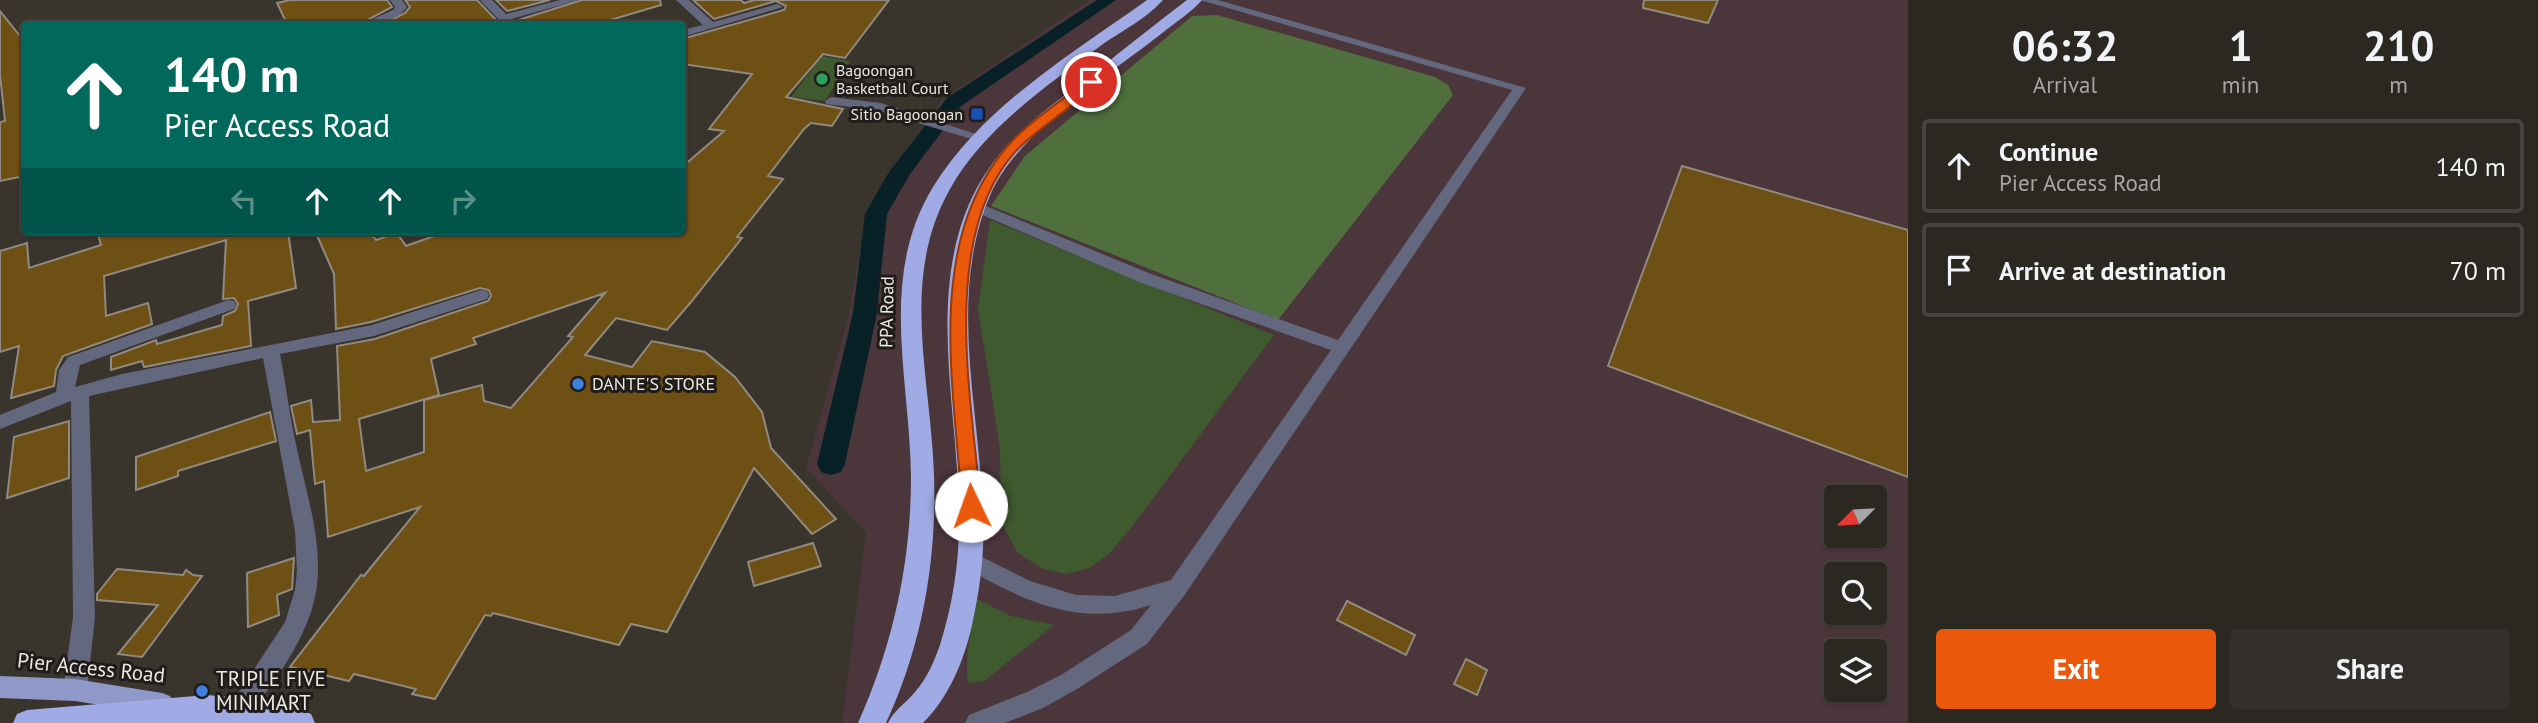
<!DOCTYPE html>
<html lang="en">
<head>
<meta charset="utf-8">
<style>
  :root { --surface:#2b2721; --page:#332f2a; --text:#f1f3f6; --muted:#a6a5a5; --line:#47443f; --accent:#ea580c }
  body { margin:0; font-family:"PT Sans",sans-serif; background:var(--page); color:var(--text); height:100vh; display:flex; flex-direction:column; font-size:26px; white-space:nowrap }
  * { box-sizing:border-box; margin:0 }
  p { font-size:23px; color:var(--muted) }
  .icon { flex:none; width:38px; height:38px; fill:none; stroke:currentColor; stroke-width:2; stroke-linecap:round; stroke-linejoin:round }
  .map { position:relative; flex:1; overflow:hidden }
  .sheet { display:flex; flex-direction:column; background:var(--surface); width:630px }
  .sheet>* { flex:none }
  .hud { position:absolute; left:21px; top:21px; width:665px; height:214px; border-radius:7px; box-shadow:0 2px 5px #0004,0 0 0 2px var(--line); background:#00695c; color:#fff; overflow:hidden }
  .needle { width:46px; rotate:246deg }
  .buttons { position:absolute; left:1824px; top:485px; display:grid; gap:14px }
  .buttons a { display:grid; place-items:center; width:63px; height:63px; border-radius:7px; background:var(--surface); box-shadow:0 2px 5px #0004,0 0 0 2px var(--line); font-size:35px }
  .pin { position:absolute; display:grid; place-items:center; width:60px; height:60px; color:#fff; margin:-30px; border:4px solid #fff; border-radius:50%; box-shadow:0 2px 7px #0007 }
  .me { position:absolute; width:77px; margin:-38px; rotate:357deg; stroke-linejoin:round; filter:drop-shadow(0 0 5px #0008) }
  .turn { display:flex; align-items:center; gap:24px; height:147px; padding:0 28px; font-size:32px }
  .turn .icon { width:91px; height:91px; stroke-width:2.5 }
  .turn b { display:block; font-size:49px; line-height:60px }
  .lanes { display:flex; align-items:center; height:66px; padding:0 28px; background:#0003; justify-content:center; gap:35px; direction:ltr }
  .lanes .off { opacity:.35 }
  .eta { display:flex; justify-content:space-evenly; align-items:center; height:119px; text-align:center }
  .eta b { font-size:42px; font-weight:600; line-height:49px }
  .action { display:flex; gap:14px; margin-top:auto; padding:14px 28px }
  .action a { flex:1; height:80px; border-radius:7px; background:var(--accent); color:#fff; font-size:28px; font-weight:600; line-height:80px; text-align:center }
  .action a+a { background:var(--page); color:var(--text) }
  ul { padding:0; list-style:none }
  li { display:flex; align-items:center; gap:21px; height:94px; margin:0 14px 10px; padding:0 14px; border:4px solid var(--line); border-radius:7px }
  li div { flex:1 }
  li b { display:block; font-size:26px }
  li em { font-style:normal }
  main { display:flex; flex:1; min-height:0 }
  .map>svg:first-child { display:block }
  .industrial { fill:#4b363c; fill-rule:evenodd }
  .green { fill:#3f5a2e }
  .forest { fill:#4f6f3d }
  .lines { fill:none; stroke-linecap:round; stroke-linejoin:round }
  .canal { fill:#072127; fill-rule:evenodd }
  .building { fill:#6e4f14; stroke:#908a81; stroke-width:2; fill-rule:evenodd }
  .street { fill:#63687f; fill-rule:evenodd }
  .primary { fill:#8f98c8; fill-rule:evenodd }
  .highway { fill:#a0abe5; fill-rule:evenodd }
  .route { fill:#ea580c; stroke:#983908; stroke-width:2 }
  .leisure-dot { fill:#2e9e5b; stroke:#1f1c19; stroke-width:2.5 }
  .transit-dot { fill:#1a4fb4; stroke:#1f1c19; stroke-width:2.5 }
  .shop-dot { fill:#3f7fe0; stroke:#1f1c19; stroke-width:2.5 }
  .labels { text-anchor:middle; stroke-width:6; stroke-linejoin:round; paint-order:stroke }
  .far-poi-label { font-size:16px; fill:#ebe8e3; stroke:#1f1c19; text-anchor:start }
  .street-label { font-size:18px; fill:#ebe8e3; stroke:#1f1c19 }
  .poi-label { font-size:18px; fill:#ebe8e3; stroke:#1f1c19; text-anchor:start }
  .near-street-label { font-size:21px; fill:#ebe8e3; stroke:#1f1c19 }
  .near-poi-label { font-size:21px; fill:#ebe8e3; stroke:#1f1c19; text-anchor:start }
</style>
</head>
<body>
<main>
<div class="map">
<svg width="1908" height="723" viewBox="0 0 1908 723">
  <rect width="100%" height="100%" fill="#39342c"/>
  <!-- industrial -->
  <path class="industrial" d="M1089 0H1908V723H842L866 533 806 468 848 318 866 215 942 100ZM1836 497H1874V536H1836ZM1836 574H1874V612H1836ZM1836 651H1874V690H1836Z"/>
  <!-- green -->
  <path class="green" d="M822 56 850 61 825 101 791 97Z
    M990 220 1274 335 1134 524 1109 554 1089 568 1066 574 1043 569 1017 552 1001 522 1000 448 978 309Z
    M975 598 1011 616 1054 625 984 681 968 683C964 655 973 627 975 598Z"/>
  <!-- forest -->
  <path class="forest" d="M1217 15 1435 77 1448 85 1453 95 1278 320 991 206 1025 156 1192 16Z"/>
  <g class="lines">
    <!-- canal -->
    <path class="canal" d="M1097 0H1116L961 106 910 174 887 214 877 313 845 464 841 472 831 475 821 472 817 464 853 313 865 214 889 172 947 98Z"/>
  </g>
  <!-- building -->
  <path class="building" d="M290 0H387L392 7 360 24H287L277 3Z
    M405 0H477L500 24H383L405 13 410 7Z
    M496 0H550L507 11Z
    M582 0H660L661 5 597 24H517L515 21Z
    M693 0H741L744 3 754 0H889L845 58 823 54 786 97 843 109 832 126 811 123 804 129 768 176 783 179 737 237 742 238 691 302 667 330 616 318 585 355 632 367 652 341 705 352 735 377 762 412 771 448 836 519 812 534 754 468 667 632 631 624 619 645 493 613 491 616 485 615 435 699 412 694 416 689 354 674 349 681 290 667 361 575 364 576 420 507 328 537 324 481 315 484 310 430 297 434 291 406 311 400 313 422 340 420 337 346 375 339 488 301 491 296 489 290 480 288 371 322 336 329 334 274 315 231H369L376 240 397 233 406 246 448 231H682V167L724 131 709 129 752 74 682 64V39L784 10 786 6 776 1 714 19ZM605 293 568 336 573 337 511 408 484 401 482 385 424 400V452L366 471 359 419 439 395 431 359 476 344 473 338Z
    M1644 0H1718L1708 23 1643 8Z
    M0 11 24 41V176L0 181V122L5 121 0 75Z
    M1682 166 1908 230V477L1608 366Z
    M97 231H288L296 288 248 301 251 346 144 367 142 361 111 370V357L156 340 157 344 222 325 223 316 235 311 238 304 234 298 223 299 226 240 104 276 106 316 148 303 152 324 63 356 56 370 54 386 11 398 19 346 0 352V251L27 243 29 268 101 245Z
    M270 412 276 441 178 471V476L136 490V457Z
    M69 421V478L7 498 14 437Z
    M813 543 821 566 754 586 748 562Z
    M294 558 292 589 277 595 279 615 248 627 247 573Z
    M117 569 183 575 186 570 193 575 202 576 142 657 118 654 158 605 97 600V594Z
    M1347 601 1415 635 1406 655 1337 620Z
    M1466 659 1487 670 1477 695 1454 684Z"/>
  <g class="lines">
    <!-- street -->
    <path class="street" d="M390 0H402L407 7C397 21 378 24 362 24L393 10 395 7Z
      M480 0H492L506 14 560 0H579L511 19 514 24H503Z
      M676 0H689L713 22 777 4 783 7 682 37V30L703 25Z
      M1200 0H1218L1526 88 1186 593 1147 644 1077 689 1043 708 1005 723H965L969 715 1027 692 1061 675 1131 630 1151 605C1080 628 1025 602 964 567L960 561 964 555 971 552 978 555 1030 581 1076 595 1115 596 1171 580 1331 350 1139 282 971 210V204H981L1151 274 1338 340 1512 90Z
      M831 97 881 103 985 137 978 141 875 110 826 104 825 101Z
      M481 290 487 291 489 295 487 299 374 336 280 354C286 386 290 418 297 449 308 502 329 558 311 612 298 651 272 684 248 717L240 720 232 717 228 709 285 622 295 590 297 571 295 531 263 358 89 396 95 617 87 690 83 697 75 701 67 697 63 690 73 617 71 401 0 429V415L56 392 59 370 68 357 228 300 234 301 236 305 234 309 80 365 75 387 122 374 372 325Z"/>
    <!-- primary -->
    <path class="primary" d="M0 676 75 679 162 693 170 696 174 704 170 712 162 715 75 701 0 698Z"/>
    <!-- highway -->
    <path class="highway" d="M1147 0H1163C1147 18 1122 31 1103 44 1048 85 984 128 950 189 899 279 931 378 934 475 937 560 922 646 886 723H858C893 645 911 563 911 477 910 378 878 277 933 187 983 106 1072 54 1147 0Z
      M1187 0H1202C1191 13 1174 23 1161 34 1110 74 1019 132 992 191 946 294 980 407 983 515 985 552 980 589 972 625 964 661 949 697 923 723H888C894 710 906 703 915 692 927 678 934 662 940 645 953 604 960 558 959 514 958 396 916 257 999 155 1024 124 1059 100 1091 75 1123 50 1154 25 1187 0Z
      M207 695 276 701 311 714 315 723H13L17 714 27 710Z"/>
  </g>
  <!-- route -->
  <path class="route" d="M1087 80 1097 82C1073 109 1039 126 1015 152 939 237 972 402 981 506L971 513 962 506C955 390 924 246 1005 149 1025 124 1062 101 1087 80Z"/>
  <!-- markers -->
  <circle class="leisure-dot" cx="822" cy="79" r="7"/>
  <rect class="transit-dot" x="970" y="107" width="14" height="14" rx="3.5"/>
  <g class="shop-dot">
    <circle cx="578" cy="384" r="7"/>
    <circle cx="202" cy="691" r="7"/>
  </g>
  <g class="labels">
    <!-- far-poi labels -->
    <g class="far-poi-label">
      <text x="836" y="76">Bagoongan<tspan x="836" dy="18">Basketball Court</tspan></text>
      <text x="963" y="120" text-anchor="end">Sitio Bagoongan</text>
    </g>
    <!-- street labels -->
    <g class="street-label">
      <text transform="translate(887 312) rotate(-89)" y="6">PPA Road</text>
    </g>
    <!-- poi labels -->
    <g class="poi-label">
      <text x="592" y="390">DANTE'S STORE</text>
    </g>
    <!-- near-street labels -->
    <g class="near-street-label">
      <text transform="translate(91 668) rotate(6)" y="7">Pier Access Road</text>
    </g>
    <!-- near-poi labels -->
    <g class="near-poi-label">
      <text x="216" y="686">TRIPLE FIVE<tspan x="216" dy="24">MINIMART</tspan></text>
    </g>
  </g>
</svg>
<div class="buttons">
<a><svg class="needle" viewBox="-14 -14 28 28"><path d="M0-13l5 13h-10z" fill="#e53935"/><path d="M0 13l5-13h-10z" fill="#a6a5a5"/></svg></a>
<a><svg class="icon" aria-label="search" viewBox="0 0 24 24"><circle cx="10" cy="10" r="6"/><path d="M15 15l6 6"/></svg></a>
<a><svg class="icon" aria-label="layers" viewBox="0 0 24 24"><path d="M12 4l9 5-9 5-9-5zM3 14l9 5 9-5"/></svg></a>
</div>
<div class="pin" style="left:1091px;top:82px;background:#d93025"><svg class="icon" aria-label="arrive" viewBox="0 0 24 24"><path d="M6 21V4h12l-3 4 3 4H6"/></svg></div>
<svg class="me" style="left:971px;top:506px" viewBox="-20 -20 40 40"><circle r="19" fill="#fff"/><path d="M0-13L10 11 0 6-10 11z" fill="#ea580c"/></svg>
<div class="hud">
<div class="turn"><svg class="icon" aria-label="ahead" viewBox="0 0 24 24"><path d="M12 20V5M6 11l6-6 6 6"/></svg><div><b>140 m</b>Pier Access Road</div></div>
<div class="lanes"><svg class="icon off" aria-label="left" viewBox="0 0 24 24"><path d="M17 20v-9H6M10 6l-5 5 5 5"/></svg><svg class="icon" aria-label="ahead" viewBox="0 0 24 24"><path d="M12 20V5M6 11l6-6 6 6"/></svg><svg class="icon" aria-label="ahead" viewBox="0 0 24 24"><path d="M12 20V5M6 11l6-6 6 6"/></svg><svg class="icon off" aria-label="right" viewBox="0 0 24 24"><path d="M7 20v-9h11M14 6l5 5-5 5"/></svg></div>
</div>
</div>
<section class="sheet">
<div class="eta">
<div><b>06:32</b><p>Arrival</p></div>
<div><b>1</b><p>min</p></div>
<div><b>210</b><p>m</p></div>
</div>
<ul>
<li><svg class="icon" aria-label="ahead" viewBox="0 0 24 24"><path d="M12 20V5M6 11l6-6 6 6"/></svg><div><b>Continue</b><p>Pier Access Road</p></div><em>140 m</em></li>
<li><svg class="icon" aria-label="arrive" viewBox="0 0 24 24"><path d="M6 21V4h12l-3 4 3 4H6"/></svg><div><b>Arrive at destination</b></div><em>70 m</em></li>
</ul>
<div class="action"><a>Exit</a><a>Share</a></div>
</section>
</main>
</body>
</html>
